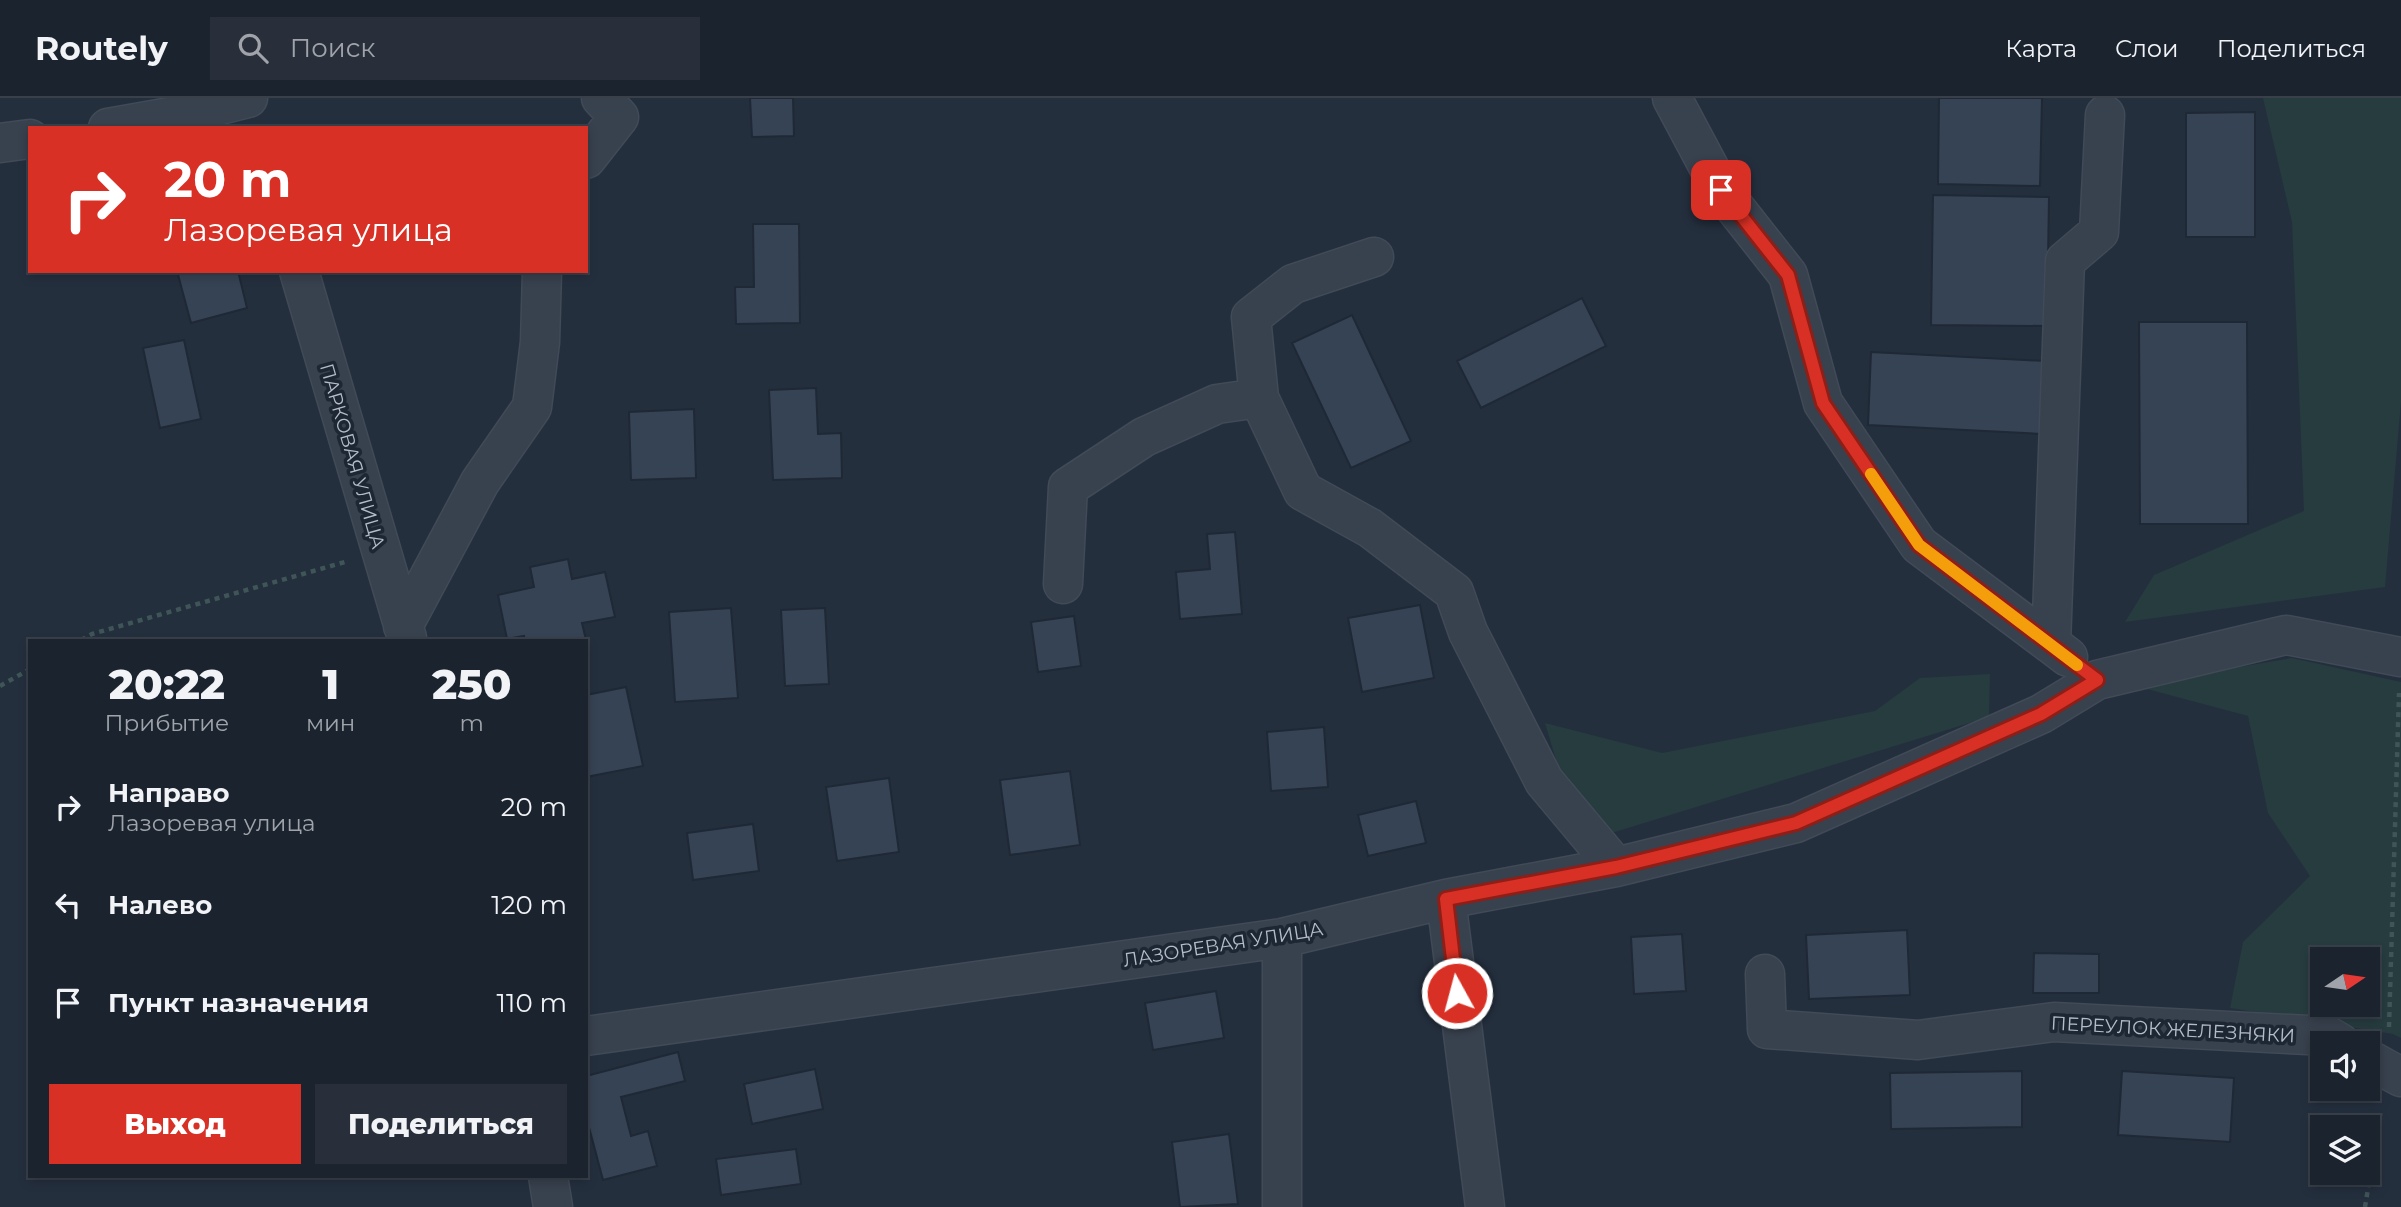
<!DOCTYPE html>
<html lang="ru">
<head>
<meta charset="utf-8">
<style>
  :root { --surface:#1b232e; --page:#282f3a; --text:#f1f3f6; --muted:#a0a4aa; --line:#39404a; --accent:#d93025 }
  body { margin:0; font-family:Montserrat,sans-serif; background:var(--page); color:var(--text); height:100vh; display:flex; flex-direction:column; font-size:26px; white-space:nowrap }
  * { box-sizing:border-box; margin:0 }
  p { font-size:23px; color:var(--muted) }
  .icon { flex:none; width:38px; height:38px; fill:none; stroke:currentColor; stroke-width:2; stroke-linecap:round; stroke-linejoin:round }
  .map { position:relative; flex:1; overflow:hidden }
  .sheet { position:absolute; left:28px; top:541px; width:560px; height:539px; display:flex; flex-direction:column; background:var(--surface); border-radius:0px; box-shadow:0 4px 10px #0003,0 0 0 2px var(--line) }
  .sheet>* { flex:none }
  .banner { position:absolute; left:28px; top:28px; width:560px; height:147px; border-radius:0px; box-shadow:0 4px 10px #0003,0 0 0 2px var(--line); background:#d93025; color:#fff; overflow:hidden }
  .needle { width:46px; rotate:77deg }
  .controls { position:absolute; left:2310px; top:849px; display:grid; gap:14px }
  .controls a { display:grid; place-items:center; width:70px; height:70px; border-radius:0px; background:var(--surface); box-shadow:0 4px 10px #0003,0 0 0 2px var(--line); font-size:35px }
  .pin { position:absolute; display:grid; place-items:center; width:60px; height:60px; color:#fff; margin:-30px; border-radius:14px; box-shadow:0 4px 10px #0006 }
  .me { position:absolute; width:77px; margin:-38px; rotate:353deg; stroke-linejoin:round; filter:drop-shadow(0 0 5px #0008) }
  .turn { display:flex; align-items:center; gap:24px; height:147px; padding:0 21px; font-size:32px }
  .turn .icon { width:91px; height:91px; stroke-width:2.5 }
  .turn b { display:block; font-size:49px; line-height:60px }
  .eta { display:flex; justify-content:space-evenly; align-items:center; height:119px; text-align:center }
  .eta b { font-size:42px; font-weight:800; line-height:49px }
  .action { display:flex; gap:14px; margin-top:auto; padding:14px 21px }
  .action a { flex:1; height:80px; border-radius:0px; background:var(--accent); color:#fff; font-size:28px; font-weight:800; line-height:80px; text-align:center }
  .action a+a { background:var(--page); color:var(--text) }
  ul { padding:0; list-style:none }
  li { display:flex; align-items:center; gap:21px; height:98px; padding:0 21px }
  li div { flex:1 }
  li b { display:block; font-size:26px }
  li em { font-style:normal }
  header { display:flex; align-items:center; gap:42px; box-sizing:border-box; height:98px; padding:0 35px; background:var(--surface); border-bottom:2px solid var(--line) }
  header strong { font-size:33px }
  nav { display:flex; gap:38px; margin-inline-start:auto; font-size:24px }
  .search { width:490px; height:63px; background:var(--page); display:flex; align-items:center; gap:18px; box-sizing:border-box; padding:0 24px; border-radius:0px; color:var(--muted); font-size:26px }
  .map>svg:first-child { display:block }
  .green { fill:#263c3f; fill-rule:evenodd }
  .building { fill:#364354; stroke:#1f2835; stroke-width:2 }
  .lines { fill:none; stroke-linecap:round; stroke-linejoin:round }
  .minor-casing { stroke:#414a57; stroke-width:41 }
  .path { stroke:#3f5557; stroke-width:4.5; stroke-dasharray:5 5; stroke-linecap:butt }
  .minor { stroke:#38414e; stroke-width:38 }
  .route-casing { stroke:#8d1f18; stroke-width:18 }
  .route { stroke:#d93025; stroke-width:12 }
  .slow { stroke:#f59e0b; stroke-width:12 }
  .labels { text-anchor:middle; stroke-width:7; stroke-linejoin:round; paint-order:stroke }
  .street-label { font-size:19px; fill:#b4bcc9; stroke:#1d2633 }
</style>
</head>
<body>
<header>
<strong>Routely</strong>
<div class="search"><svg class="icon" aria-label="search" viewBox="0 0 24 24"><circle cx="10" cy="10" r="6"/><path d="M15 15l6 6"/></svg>Поиск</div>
<nav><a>Карта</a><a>Слои</a><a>Поделиться</a></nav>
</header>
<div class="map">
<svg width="2401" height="1109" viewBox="0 0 2401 1109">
  <rect width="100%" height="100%" fill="#242f3e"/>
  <!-- green -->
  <path class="green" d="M2263 0H2401V304L2385 489 2125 524 2154 477 2304 413 2292 124Z
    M2292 560 2401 584V940L2393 936 2230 910 2243 844 2310 778 2268 715 2248 618 2147 591 2215 573ZM2322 861H2368V906H2322Z
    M1990 576 1989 619 1605 737 1563 685 1545 625 1662 655 1875 613 1920 580Z"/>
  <!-- building -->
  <path class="building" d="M750 0H793L794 38 752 39Z
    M1939 0H2042L2040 88 1938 86Z
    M2255 14V139H2186V15Z
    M1933 97 2049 99 2047 228 1931 227Z
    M753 126H799L800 225 736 226 735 189H754Z
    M177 173H238L247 210 191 225Z
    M1582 200 1606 248 1481 310 1457 263Z
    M1352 217 1411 343 1351 370 1292 245Z
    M2139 224H2247L2248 426H2140Z
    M184 242 201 321 160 330 143 250Z
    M1871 254 2046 263 2042 336 1868 327Z
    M816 290 818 336 841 335 842 380 773 382 769 292Z
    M694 311 696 380 631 382 629 314Z
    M1235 434 1242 516 1180 521 1176 474 1210 471 1207 436Z
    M568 461 572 481 605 474 615 519 582 525 586 542H525L524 538 507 541 498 497 534 489 530 469Z
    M1420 507 1434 580 1362 594 1348 520Z
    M731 510 738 600 675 604 669 514Z
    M825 510 829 586 785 588 781 512Z
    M1074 518 1081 568 1038 574 1031 524Z
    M626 589 643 668 586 679V597Z
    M1324 629 1328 689 1271 693 1267 634Z
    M1070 673 1080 747 1010 757 1000 682Z
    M889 680 899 754 837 763 826 689Z
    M1416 703 1426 745 1368 758 1358 717Z
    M753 726 759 773 693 782 687 735Z
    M1907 832 1910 897 1809 901 1806 837Z
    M1682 836 1686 893 1634 896 1631 839Z
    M2034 855 2099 856V895H2033Z
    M1216 893 1224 940 1153 952 1145 905Z
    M678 954 685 983 621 999 631 1038 648 1033 657 1068 603 1082 586 1018V978Z
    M815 971 823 1011 752 1026 744 986Z
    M2022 973V1029L1891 1031 1890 975Z
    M2122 973 2234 980 2230 1044 2118 1037Z
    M1229 1036 1238 1106 1180 1109 1172 1044Z
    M796 1051 801 1086 721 1097 716 1061Z"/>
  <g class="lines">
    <defs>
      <path id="minor" d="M1672 0 1721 92 1788 177 1823 305 1919 447 2051 546
        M108 30 181 17 248 0
        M0 45 30 41
        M586 61 619 19 601 0
        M1374 159 1293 186 1251 219 1259 300 1303 393 1370 430 1454 494 1468 534 1544 683 1616 769
        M299 173 407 540
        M1063 486 1068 389 1144 339 1217 306 1259 300
        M403 528 480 384 532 309 540 244 542 173
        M2068 559 2051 546 2065 163 2099 134 2105 17
        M1446 801 1485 1109
        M1765 876 1767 931 1918 942 2054 924 2328 938 2340 945
        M586 938 1282 840 1446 801 1616 769 1796 725 2041 616 2097 582 2286 537 2401 559
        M2368 961 2401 979
        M548 1078 553 1109
        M1282 1109V840"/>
    </defs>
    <!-- minor casing -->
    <use href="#minor" class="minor-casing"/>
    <!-- path -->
    <path class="path" d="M81 542 92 536 345 464
      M0 588 30 571
      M2389 929 2399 595
      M2365 1109 2381 1011"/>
    <!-- minor -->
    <use href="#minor" class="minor"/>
  </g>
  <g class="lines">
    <defs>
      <path id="route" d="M1457 895 1446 801 1616 769 1796 725 2041 616 2097 582 1919 447 1823 305 1788 177 1721 92"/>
    </defs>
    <!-- route casing -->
    <use href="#route" class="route-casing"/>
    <!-- route -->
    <use href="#route" class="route"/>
    <!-- slow -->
    <path class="slow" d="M1871 376 1919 447 2077 567"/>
  </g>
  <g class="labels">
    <!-- street labels -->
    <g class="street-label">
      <text transform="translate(353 358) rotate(74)" y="7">ПАРКОВАЯ УЛИЦА</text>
      <text transform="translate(1223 846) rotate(-9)" y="7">ЛАЗОРЕВАЯ УЛИЦА</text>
      <text transform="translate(2173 931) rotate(3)" y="7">ПЕРЕУЛОК ЖЕЛЕЗНЯКИ</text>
    </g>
  </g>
</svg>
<div class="controls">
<a><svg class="needle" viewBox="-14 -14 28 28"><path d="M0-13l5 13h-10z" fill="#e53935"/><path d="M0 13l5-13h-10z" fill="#a0a4aa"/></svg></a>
<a><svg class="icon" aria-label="sound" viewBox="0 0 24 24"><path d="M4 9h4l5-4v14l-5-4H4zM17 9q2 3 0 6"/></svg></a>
<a><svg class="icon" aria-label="layers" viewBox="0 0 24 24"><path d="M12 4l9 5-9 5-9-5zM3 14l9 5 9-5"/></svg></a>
</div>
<div class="pin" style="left:1721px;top:92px;background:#d93025"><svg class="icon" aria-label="arrive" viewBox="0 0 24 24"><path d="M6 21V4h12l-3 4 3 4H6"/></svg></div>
<svg class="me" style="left:1457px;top:895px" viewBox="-20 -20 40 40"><circle r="17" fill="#d93025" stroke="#fff" stroke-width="3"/><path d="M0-11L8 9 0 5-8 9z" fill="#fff"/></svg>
<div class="banner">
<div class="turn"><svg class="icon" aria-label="right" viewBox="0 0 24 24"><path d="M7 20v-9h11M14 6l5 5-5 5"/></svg><div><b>20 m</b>Лазоревая улица</div></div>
</div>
<section class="sheet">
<div class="eta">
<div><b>20:22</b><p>Прибытие</p></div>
<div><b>1</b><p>мин</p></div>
<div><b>250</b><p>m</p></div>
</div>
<ul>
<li><svg class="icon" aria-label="right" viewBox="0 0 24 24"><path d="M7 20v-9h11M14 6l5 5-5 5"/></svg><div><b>Направо</b><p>Лазоревая улица</p></div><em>20 m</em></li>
<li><svg class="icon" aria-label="left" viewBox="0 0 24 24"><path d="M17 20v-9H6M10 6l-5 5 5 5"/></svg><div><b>Налево</b></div><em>120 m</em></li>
<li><svg class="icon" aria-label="arrive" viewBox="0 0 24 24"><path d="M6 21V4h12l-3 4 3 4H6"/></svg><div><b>Пункт назначения</b></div><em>110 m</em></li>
</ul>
<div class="action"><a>Выход</a><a>Поделиться</a></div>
</section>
</div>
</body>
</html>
